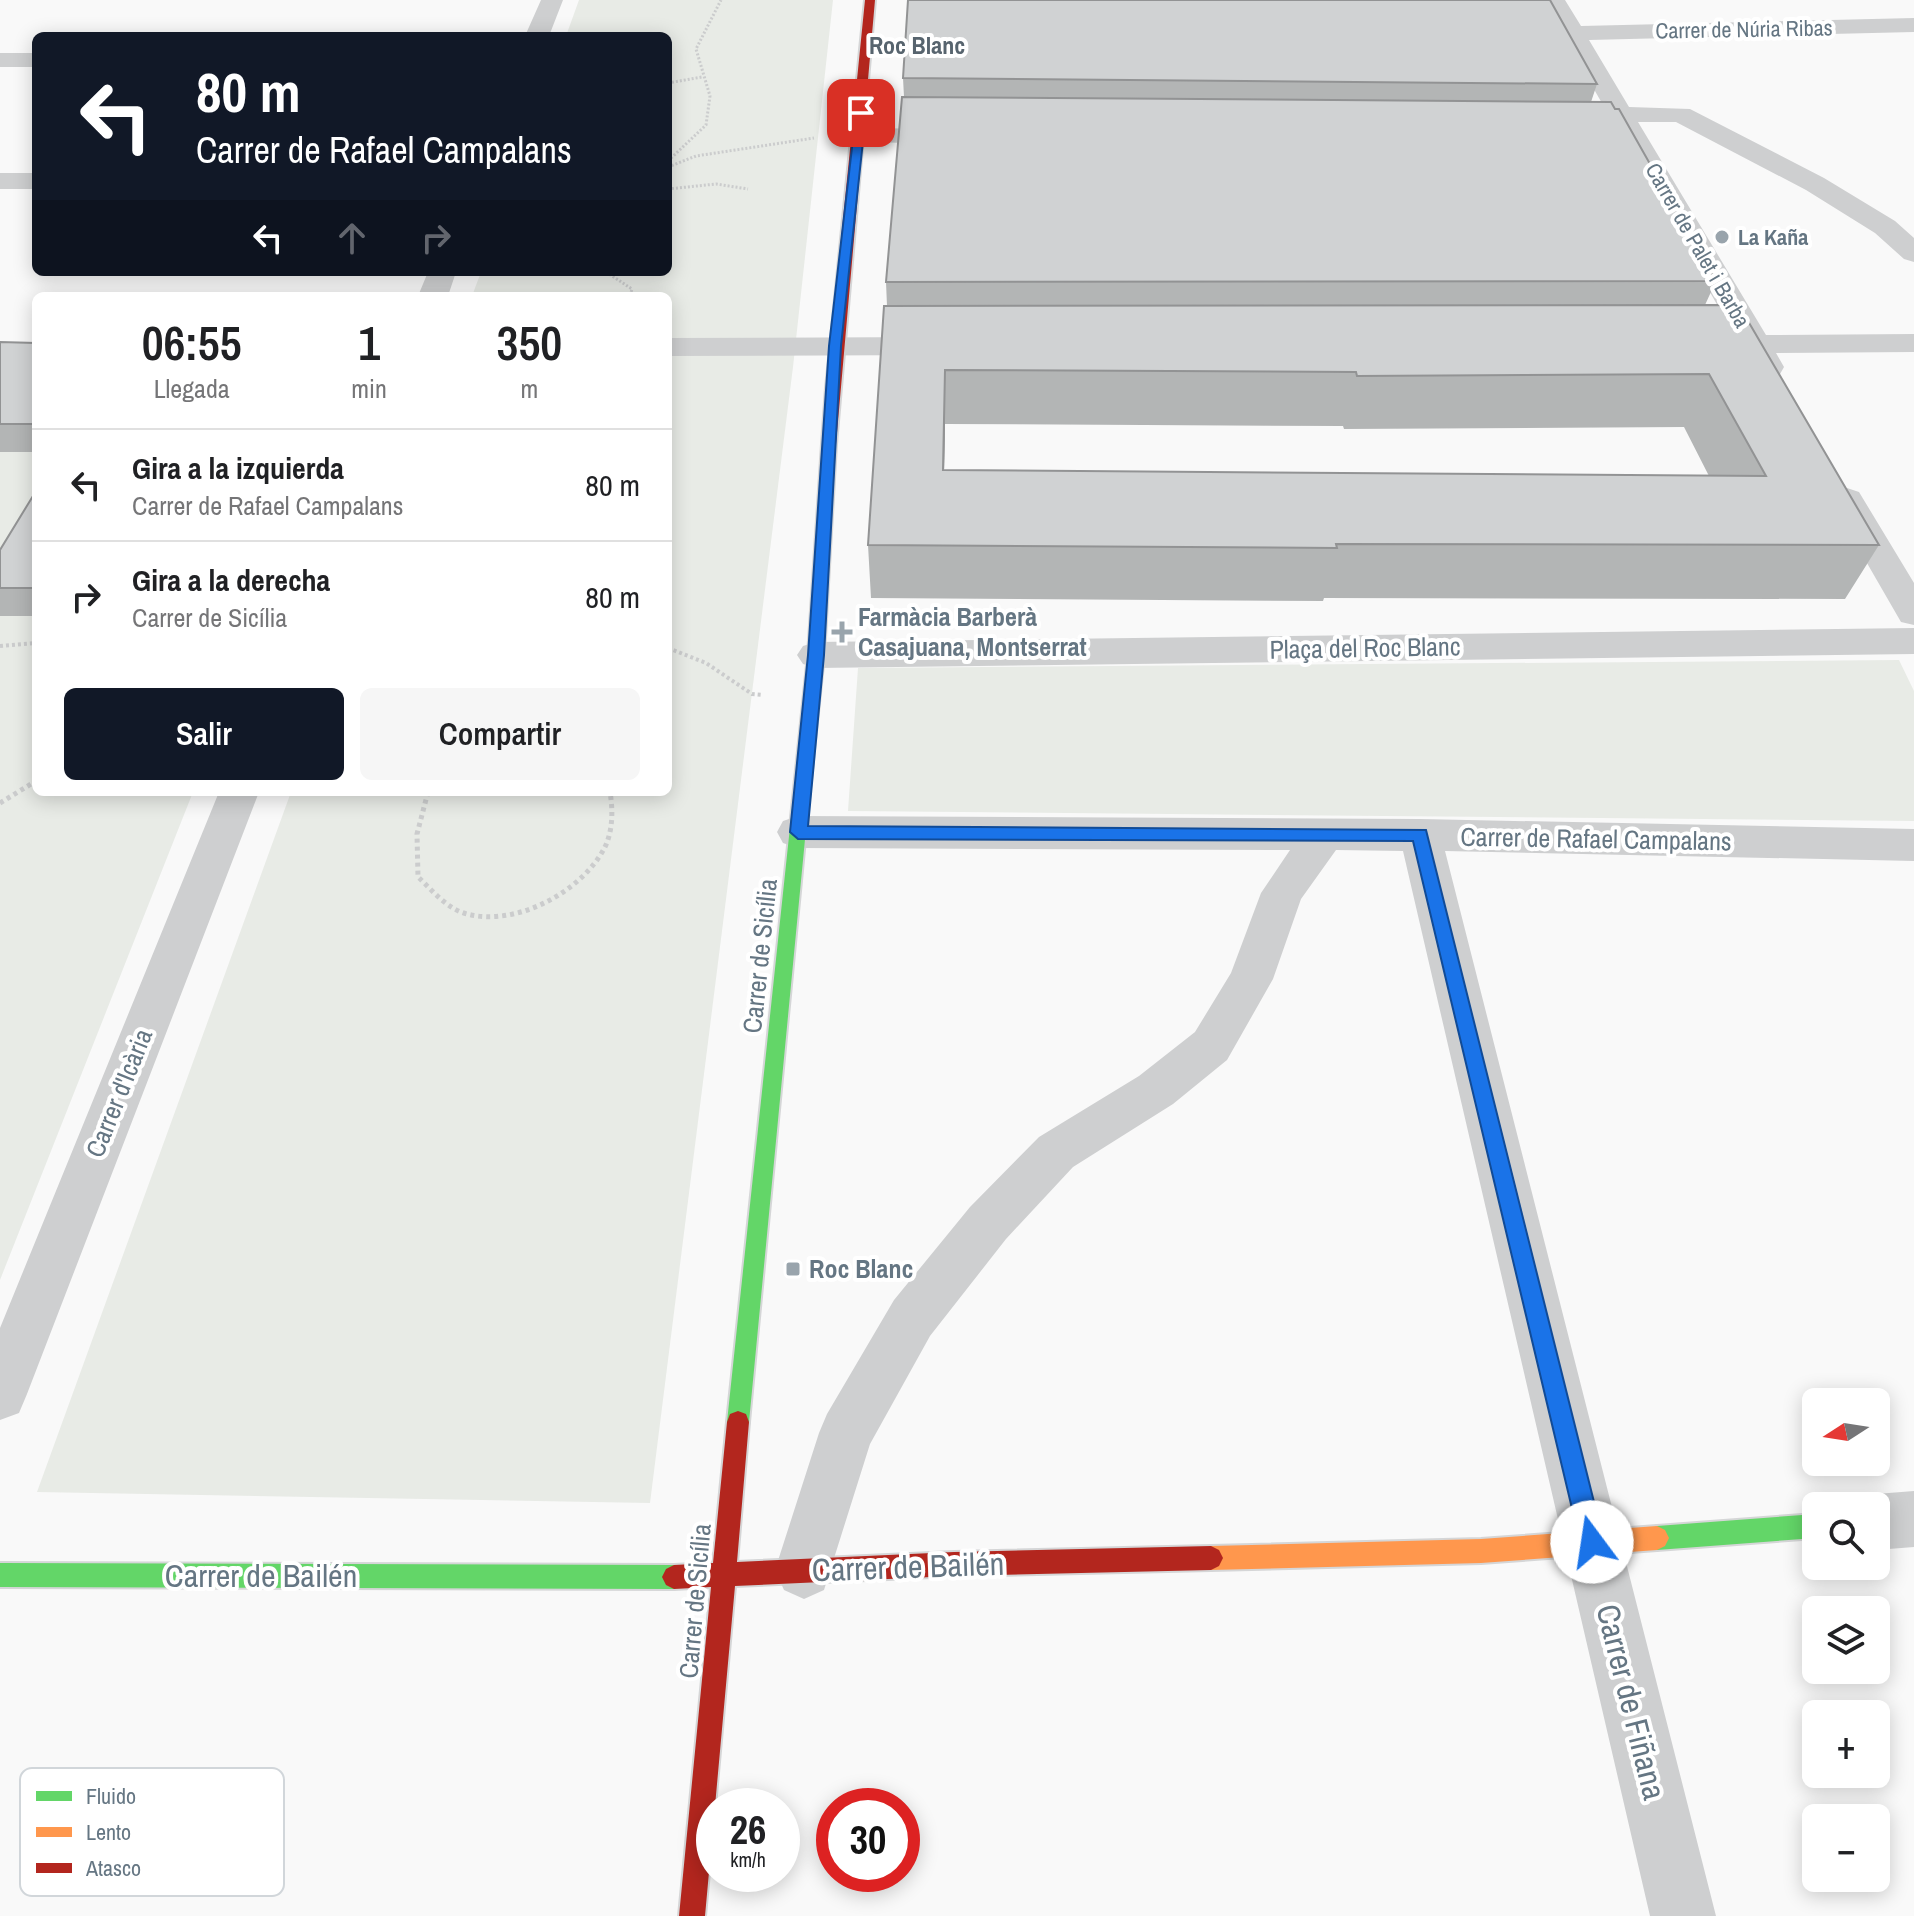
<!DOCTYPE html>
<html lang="es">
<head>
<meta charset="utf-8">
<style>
  :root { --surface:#fff; --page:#f6f6f6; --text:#202124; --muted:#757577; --line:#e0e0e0; --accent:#111827 }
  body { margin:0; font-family:"Archivo Narrow",sans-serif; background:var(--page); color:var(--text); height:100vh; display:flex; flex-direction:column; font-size:30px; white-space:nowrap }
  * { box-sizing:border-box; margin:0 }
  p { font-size:26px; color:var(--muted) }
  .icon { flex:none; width:44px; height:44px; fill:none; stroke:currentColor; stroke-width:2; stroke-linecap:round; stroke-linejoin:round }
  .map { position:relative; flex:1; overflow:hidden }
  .sheet { position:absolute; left:32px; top:292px; width:640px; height:504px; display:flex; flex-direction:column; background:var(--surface); border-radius:12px; box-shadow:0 4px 20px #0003 }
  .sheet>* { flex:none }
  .top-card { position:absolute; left:32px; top:32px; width:640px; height:244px; border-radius:12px; box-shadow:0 4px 20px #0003; background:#111827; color:#fff; overflow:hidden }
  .needle { width:52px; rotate:258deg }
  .fabs { position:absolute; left:1802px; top:1388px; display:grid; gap:16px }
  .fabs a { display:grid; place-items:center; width:88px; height:88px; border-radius:12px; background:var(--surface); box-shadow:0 4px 20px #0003; font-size:40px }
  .speed { position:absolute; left:696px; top:1788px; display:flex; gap:16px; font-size:40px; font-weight:700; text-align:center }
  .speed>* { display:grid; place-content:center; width:104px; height:104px; border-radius:50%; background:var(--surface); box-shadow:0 4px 20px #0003; line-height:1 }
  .speed small { font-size:20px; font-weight:400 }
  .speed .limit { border:12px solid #d22; background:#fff; color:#111 }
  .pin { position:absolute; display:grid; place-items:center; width:68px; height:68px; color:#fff; margin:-34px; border-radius:16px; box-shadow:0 4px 12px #0006 }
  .me { position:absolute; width:88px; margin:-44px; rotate:346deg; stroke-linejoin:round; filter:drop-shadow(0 0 6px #0008) }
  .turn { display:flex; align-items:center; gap:28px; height:168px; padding:0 32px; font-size:36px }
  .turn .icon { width:104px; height:104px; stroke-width:2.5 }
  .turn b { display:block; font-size:56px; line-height:68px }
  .lanes { display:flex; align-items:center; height:76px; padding:0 32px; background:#0003; justify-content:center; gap:40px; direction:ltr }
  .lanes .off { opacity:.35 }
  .eta { display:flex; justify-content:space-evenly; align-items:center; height:136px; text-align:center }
  .eta b { font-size:48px; font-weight:600; line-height:56px }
  .action { display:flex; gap:16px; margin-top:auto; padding:16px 32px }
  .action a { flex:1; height:92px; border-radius:12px; background:var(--accent); color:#fff; font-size:32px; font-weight:600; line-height:92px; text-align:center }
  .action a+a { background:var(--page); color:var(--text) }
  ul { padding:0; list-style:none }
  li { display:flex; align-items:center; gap:24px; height:112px; padding:0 32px; border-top:2px solid var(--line) }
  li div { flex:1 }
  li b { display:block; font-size:30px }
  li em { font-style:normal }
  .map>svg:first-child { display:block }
  .green { fill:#e8ebe6 }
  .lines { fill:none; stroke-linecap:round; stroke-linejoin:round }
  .fast-casing { stroke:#d5d6d7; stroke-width:4 }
  .slow-casing { stroke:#d5d6d7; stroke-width:4 }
  .jam-casing { stroke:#d5d6d7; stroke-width:4 }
  .path-far2 { stroke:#cbcccd; stroke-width:3; stroke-dasharray:2 2; stroke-linecap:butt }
  .path-far1 { stroke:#cbcccd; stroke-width:4; stroke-dasharray:3 3; stroke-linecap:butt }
  .path { stroke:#cbcccd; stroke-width:5; stroke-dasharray:4 4; stroke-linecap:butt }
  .street { fill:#cecfd0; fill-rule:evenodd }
  .fast { fill:#63d668; fill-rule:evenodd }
  .slow { fill:#ff974d; fill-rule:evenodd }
  .jam { fill:#b3261e; fill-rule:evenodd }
  .wall { fill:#b3b5b5; fill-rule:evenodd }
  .shaded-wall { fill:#929394 }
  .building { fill:#d0d2d3; stroke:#929394; stroke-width:2; fill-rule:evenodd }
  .route { fill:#1a73e8; stroke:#114b97; stroke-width:2 }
  .poi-dot { fill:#99a4ac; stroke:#fff; stroke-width:3 }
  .labels { text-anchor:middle; stroke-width:8; stroke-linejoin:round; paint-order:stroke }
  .far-street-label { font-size:22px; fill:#657683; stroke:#fff }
  .far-poi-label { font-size:22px; font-weight:bold; fill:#657683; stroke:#fff; text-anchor:start }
  .far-neighbourhood-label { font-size:24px; font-weight:bold; fill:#57646e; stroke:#fff }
  .poi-label { font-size:26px; font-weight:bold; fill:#657683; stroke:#fff; text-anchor:start }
  .street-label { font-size:26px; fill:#657683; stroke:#fff }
  .near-street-label { font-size:32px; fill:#657683; stroke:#fff }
  .key { fill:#fff; stroke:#d1d6da; stroke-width:2 }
  .key-label { font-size:22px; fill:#657683 }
</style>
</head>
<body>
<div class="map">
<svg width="1914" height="1916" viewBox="0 0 1914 1916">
  <rect width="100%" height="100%" fill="#f9f9f9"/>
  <!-- green -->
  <path class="green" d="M579 0H833L793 367 650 1503 37 1492 291 792H668V296H472L481 272H668V36H566Z
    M0 374H36V792H193L0 1280Z
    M1899 660 1914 691V821L848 811 858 668Z"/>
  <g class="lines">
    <defs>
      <path id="fast" d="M800 802 808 808 749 1422 746 1430 738 1433 730 1430 727 1422 792 808Z
        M1816 1514V1538L1657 1550 1649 1546 1645 1538 1649 1530 1657 1526Z
        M0 1563 674 1565 682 1569 686 1577 682 1585 674 1589 0 1587Z"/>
      <path id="slow" d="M829 440 836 444 824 655 808 808 800 814 792 808 808 655 822 444Z
        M1657 1526 1665 1530 1669 1538 1665 1546 1657 1550 1481 1563 1211 1570 1203 1566 1199 1558 1203 1550 1211 1546 1481 1539Z"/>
      <path id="jam" d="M865 0H875L836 444 829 448 822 444 826 388Z
        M738 1411 746 1414 749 1422 737 1562 954 1552 1211 1546 1219 1550 1223 1558 1219 1566 1211 1570 954 1576 735 1586 705 1916H679L711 1587 674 1589 666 1585 662 1577 666 1569 674 1565 713 1563 727 1422 730 1414Z"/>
    </defs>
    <!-- fast casing -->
    <use href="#fast" class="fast-casing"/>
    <!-- slow casing -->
    <use href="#slow" class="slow-casing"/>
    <!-- jam casing -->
    <use href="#jam" class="jam-casing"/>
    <!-- path-far2 -->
    <path class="path-far2" d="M668 83 702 77
      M668 161 706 125 710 96 696 49 721 0
      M668 167 696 156 814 138
      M668 189 716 184 748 189
      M606 272 632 289 630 296"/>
    <!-- path-far1 -->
    <path class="path-far1" d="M0 646 36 643
      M668 648 706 663 752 694 763 695"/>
    <!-- path -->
    <path class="path" d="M428 792 417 834 418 877C433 891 447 909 467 914 516 927 582 892 605 847 613 830 613 810 610 792
      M0 803 36 781"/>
    <!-- street -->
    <path class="street" d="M541 0H563L549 36H525Z
      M1543 0H1565L1581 26 1914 18V32L1589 40 1629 107 1690 109 1824 178 1895 221 1914 238V262L1904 259 1875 233 1806 190 1676 122H1638L1766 335 1914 334V352L1776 353 1784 367 1780 374 1769 376 1758 374 1746 354 1693 351 1689 345 1693 339 1735 336Z
      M0 53H36V67H0Z
      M859 128 957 129 966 132 970 137 966 142 957 145 850 141 846 136 850 131Z
      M0 173H36V189H0Z
      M428 272H456L448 296H418Z
      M940 337 951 340 955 346 951 352 940 355 668 356V338Z
      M1847 488 1859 492 1914 583V625L1901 622 1830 499 1835 492Z
      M1914 628V654L816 668 803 664 797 655 803 646 816 642Z
      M219 792H259L27 1394 19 1413 0 1420V1328Z
      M798 816 1420 819 1914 829V861L1445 851 1716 1916H1650L1403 851 1336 850 1301 899 1273 979 1227 1060 1173 1104 1073 1167 1006 1239 930 1336 870 1444 824 1590 804 1599 784 1590 775 1570 819 1433 827 1414 894 1300 970 1207 1039 1137 1139 1076 1195 1032 1231 973 1261 893 1290 850 798 848 783 843 777 832 783 821Z
      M1914 1491V1547L1876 1550V1506H1854L1856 1502 1876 1494Z"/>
    <!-- fast -->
    <use href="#fast" class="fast"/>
    <!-- slow -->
    <use href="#slow" class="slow"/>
    <!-- jam -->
    <use href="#jam" class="jam"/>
  </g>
  <!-- wall -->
  <path class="wall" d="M903 78 1597 84 1591 102 1716 281 1705 305 1738 321 1879 545 1845 599 1324 598 1323 601 871 598 868 545 887 306 886 282 904 97ZM945 424 1343 426 1344 429 1684 427 1709 476 944 471Z
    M0 342 36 343V452H0Z
    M36 491V616H0V550Z"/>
  <!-- shaded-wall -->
  <path class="shaded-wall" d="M945 370V424L943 524V470Z"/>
  <!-- building -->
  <path class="building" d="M908 0H1550L1597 84 903 78Z
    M902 97 1611 102 1615 109H1619L1716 281 886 282Z
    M1729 305 1738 321H1748L1879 545 1336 544 1337 548 868 545 884 306ZM945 370 1356 372 1357 376 1709 374 1766 476 943 470Z
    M0 342 36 343V424H0Z
    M36 491V588H0V550Z"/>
  <!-- route -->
  <path class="route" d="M861 110 866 113 841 346 824 655 808 826 1426 830 1604 1542 1600 1550 1592 1554 1583 1550 1580 1542 1413 841 798 839 790 832 808 655 829 346 856 113Z"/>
  <!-- markers -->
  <g class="poi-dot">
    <circle cx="1722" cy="237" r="8"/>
    <path d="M838 620h8v8h8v8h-8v8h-8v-8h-8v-8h8z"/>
    <rect x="785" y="1261" width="16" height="16" rx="4"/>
  </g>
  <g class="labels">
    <!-- far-street labels -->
    <g class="far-street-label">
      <text transform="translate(1744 29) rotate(-1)" y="8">Carrer de Núria Ribas</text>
      <text transform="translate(1698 245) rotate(60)" y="8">Carrer de Palet i Barba</text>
    </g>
    <!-- far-poi labels -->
    <g class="far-poi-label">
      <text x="1738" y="245">La Kaña</text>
    </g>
    <!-- far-neighbourhood labels -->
    <g class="far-neighbourhood-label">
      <text x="917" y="54">Roc Blanc</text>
    </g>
    <!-- poi labels -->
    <g class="poi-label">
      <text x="858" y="626">Farmàcia Barberà<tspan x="858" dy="30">Casajuana, Montserrat</tspan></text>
      <text x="809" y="1278">Roc Blanc</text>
    </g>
    <!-- street labels -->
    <g class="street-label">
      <text transform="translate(1365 648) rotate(-1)" y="9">Plaça del Roc Blanc</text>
      <text transform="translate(1596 839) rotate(1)" y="9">Carrer de Rafael Campalans</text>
      <text transform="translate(760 956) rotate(-84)" y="9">Carrer de Sicília</text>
      <text transform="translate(119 1093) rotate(-68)" y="9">Carrer d'Icària</text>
      <text transform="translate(695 1601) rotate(-85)" y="9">Carrer de Sicília</text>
    </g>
    <!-- near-street labels -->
    <g class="near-street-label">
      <text transform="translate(908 1567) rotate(-2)" y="11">Carrer de Bailén</text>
      <text x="261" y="1587">Carrer de Bailén</text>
      <text transform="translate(1631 1702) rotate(76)" y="11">Carrer de Fiñana</text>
    </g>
  </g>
  <!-- legend -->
  <rect x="20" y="1768" width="264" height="128" rx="12" class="key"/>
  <rect x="36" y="1791" width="36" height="10" fill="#63d668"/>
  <rect x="36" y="1827" width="36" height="10" fill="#ff974d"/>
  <rect x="36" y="1863" width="36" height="10" fill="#b3261e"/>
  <g class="key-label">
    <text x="86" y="1804">Fluido</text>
    <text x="86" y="1840">Lento</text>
    <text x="86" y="1876">Atasco</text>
  </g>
</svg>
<div class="fabs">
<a><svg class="needle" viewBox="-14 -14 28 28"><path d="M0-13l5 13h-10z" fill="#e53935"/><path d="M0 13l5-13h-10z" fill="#757577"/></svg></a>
<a><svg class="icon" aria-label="search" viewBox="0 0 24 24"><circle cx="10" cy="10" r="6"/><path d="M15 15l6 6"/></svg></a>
<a><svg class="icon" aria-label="layers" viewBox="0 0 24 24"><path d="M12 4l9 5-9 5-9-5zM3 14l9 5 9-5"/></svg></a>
<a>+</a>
<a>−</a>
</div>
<div class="speed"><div>26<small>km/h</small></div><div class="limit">30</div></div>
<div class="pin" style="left:861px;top:113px;background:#d93025"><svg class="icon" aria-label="arrive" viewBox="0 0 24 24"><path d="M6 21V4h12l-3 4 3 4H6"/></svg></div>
<svg class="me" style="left:1592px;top:1542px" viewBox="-20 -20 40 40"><circle r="19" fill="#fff"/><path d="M0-13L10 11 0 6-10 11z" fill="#1a73e8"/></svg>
<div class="top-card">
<div class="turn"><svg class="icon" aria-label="left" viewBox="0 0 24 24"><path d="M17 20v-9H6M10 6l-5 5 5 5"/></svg><div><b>80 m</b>Carrer de Rafael Campalans</div></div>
<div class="lanes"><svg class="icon" aria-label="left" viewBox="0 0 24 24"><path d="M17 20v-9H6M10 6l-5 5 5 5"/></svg><svg class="icon off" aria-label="ahead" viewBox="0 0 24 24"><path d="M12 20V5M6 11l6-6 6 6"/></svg><svg class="icon off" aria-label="right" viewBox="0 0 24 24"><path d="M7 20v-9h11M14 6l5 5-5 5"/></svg></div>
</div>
<section class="sheet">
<div class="eta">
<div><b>06:55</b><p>Llegada</p></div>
<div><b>1</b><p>min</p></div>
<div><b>350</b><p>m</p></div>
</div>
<ul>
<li><svg class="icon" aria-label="left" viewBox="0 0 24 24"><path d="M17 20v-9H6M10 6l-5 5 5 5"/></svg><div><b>Gira a la izquierda</b><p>Carrer de Rafael Campalans</p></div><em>80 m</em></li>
<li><svg class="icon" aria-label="right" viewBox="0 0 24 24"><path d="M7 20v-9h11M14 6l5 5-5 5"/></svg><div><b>Gira a la derecha</b><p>Carrer de Sicília</p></div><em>80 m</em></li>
</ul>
<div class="action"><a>Salir</a><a>Compartir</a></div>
</section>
</div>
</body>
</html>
